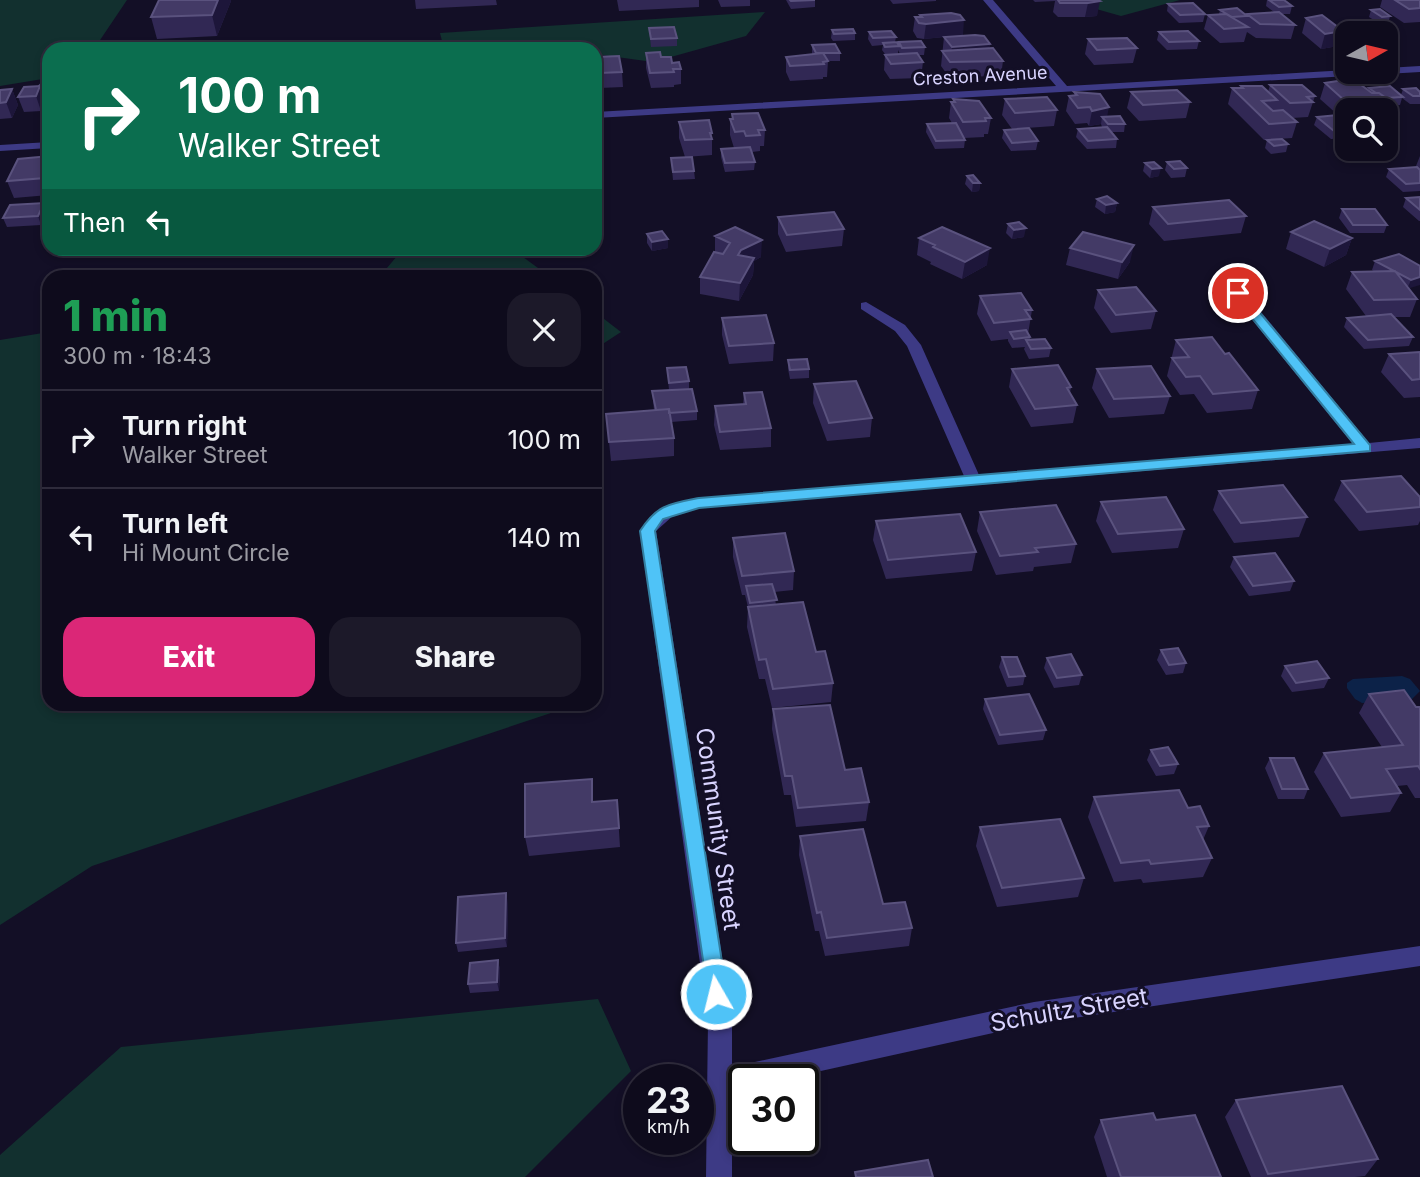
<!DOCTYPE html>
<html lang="en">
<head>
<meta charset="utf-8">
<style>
  :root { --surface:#0e0b1c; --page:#1c1929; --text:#f1f3f6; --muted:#9b9ba3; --line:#2e2b3b; --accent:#db2777 }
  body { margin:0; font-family:Inter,sans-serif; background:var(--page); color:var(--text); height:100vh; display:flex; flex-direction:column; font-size:26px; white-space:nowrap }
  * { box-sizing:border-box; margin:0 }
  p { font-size:23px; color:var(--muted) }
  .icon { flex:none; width:38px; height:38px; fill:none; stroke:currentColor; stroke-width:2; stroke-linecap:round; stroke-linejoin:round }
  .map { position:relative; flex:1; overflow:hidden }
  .sheet { position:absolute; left:42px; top:270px; width:560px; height:441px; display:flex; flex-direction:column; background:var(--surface); border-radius:21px; box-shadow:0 4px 10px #0003,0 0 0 2px var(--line) }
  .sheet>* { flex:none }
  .guide { position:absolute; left:42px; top:42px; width:560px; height:214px; border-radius:21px; box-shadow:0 4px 10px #0003,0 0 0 2px var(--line); background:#0b6e4f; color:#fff; overflow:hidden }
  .needle { width:46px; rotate:82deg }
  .buttons { position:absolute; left:1335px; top:21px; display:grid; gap:14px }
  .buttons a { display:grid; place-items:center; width:63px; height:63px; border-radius:14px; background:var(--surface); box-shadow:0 4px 10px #0003,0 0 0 2px var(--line); font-size:35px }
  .speed { position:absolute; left:623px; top:1064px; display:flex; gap:14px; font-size:35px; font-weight:700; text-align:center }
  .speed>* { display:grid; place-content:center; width:91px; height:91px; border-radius:50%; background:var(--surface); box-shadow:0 4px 10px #0003,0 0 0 2px var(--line); line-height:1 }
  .speed small { font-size:18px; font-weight:400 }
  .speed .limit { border:4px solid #111; border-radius:10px; background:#fff; color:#111 }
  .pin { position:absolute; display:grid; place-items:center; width:60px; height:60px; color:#fff; margin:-30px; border:4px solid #fff; border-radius:50%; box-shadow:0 2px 7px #0007 }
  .me { position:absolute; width:77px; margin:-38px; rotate:352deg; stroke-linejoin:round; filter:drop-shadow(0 0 5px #0008) }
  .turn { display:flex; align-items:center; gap:24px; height:147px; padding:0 21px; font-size:32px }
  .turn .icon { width:91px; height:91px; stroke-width:2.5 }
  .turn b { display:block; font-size:49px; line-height:60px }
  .then { display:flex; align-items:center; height:66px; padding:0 21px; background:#0003; gap:14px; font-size:26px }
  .round { display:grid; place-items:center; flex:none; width:74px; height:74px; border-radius:21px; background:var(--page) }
  .summary { display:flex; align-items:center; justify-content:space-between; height:119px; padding:0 21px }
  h1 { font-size:42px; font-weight:800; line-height:52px; color:#1e9e55 }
  .cta { display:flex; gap:14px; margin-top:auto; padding:14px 21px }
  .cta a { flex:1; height:80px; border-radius:21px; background:var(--accent); color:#fff; font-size:28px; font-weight:800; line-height:80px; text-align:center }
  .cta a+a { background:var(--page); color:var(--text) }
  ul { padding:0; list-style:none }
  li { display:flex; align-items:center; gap:21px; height:98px; padding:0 21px; border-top:2px solid var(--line) }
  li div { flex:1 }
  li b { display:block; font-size:26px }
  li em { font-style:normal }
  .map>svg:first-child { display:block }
  .green { fill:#12302f }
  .water { fill:#0c2248 }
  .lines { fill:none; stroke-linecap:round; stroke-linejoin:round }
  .street { fill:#3d3a85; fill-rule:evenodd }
  .wall { fill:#312854 }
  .shaded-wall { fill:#1d163a }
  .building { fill:#433a66; stroke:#5a527e; stroke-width:2 }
  .route { fill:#4fc3f7; stroke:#337fa1; stroke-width:2 }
  .labels { text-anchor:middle; stroke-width:6; stroke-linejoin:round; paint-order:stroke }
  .far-street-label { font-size:18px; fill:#d9d4ff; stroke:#130f26 }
  .near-street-label { font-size:24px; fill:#d9d4ff; stroke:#130f26 }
</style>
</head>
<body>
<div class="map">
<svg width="1420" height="1177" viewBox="0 0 1420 1177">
  <rect width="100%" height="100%" fill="#130f26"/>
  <!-- green -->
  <path class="green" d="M0 0H127L94 49H49V78L0 86Z
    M1076 0H1180L1121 16 1075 3Z
    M765 12 746 36 653 62 595 54V49H444L440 33Z
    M403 249H512L549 276H370L381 275Z
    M595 312 621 332 595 349Z
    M49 332V704H578L92 866 0 925V340Z
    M598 999 631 1071 525 1177H0V1155L121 1047Z"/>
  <!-- water -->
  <path class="water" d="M1402 676 1410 679 1420 691 1411 700 1362 703 1355 699 1347 688V683L1353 679Z"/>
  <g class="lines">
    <!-- street -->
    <path class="street" d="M983 0H993L1067 86 1348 70 1372 72 1367 75 595 118V112L1056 86Z
      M1420 66V72L1386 74 1381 72H1386V68Z
      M49 142V148L0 151V145Z
      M1238 289 1243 290 1369 443 1420 438V448L699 508 675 514 656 531 732 1021V1067L1034 1002 1420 946V966L1034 1024 780 1080H744V1088L732 1090V1177H706L708 1021 640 531C655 508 673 503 699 498L964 476 907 346 895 331 861 309V303L866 302 905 325 921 345 979 475 1353 444 1233 296V290Z"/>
  </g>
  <!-- wall -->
  <path class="wall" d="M159 0H230L231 1 217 36 157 39 151 17Z
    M415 0H496L497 5 416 9Z
    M617 0H699V7L619 11Z
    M718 0H750V6L721 7Z
    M786 0H815V7L791 9Z
    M890 0H936V1L893 4Z
    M1033 0H1098L1097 16 1085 17H1058L1053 12 1055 1 1035 2Z
    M1267 0H1284L1292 6 1290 14H1281L1295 25 1291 39 1256 38 1247 32 1244 42 1220 43 1204 29 1208 15 1219 14 1220 10 1247 16V14L1274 12 1266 6Z
    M1382 0H1420V22L1404 23 1380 7Z
    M1168 4 1205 14 1203 22 1179 23 1167 11Z
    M1371 10 1390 16 1388 24H1380L1369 17Z
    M920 15 963 35 924 39 917 38 913 31 915 17H920Z
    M1306 18 1343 31 1338 46 1321 49 1302 33Z
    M649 28 677 38V46L651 47Z
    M832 30 855 33V40L833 41 831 38Z
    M869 32 896 37 895 42 898 45 899 42 925 47 924 55H918L923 62 921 78 890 79 884 70 885 55 900 54 898 50V54H885L882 50 883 45 872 46 868 39Z
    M1159 32 1199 41 1197 49 1167 50 1157 40Z
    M944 37 990 44 989 48 1003 61 1001 76 949 77 941 66Z
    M1088 39 1137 48 1133 63 1094 65 1085 54Z
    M812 45 840 53V61H828L827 77H823V79L790 81 786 72V57L812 54Z
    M646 53 661 57 681 69V84L674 85V87L651 88 646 68Z
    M597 57 622 72 623 87 600 88 598 72Z
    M49 83V97H44L46 102 41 111 24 112 18 97 39 86Z
    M1325 83 1368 90 1369 88 1401 95 1403 89 1420 92V104H1410L1402 98 1400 105 1383 106 1381 110H1348V116L1341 117 1348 122V138L1331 139 1314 125 1317 117 1338 115 1320 99Z
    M1270 85 1315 96 1308 117 1292 118 1297 122 1292 138 1264 140 1228 104 1232 88H1241V86L1268 92Z
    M12 89 18 105 12 118 0 119V90Z
    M1074 92 1107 117 1125 124 1124 132H1111L1117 139 1116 148 1087 149 1076 137 1078 129 1102 127 1101 124 1089 126 1087 123 1075 124 1066 111 1069 96H1074Z
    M1131 92 1190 102 1186 118 1139 121 1127 108Z
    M953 99 991 118 988 134H984V137L964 138 965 140 964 148 935 149 926 132 927 124 952 123 949 118 951 102H953Z
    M1005 99 1057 110 1054 126 1012 129 1002 115Z
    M732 114 765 130 764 146H760V151L752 152 755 162 754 170 725 172 721 157V149L734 148 730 135V119H732Z
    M679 122 712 133V155L685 157 679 138Z
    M1004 130 1038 141 1036 150 1011 151 1002 138Z
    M1267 140 1288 144 1286 152 1271 154 1265 148Z
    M49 156V195L14 198 7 181Z
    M1420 156V191L1403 192 1386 177 1389 169 1418 168 1416 166Z
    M671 158 694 171 695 179 673 180Z
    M1154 162 1159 176 1150 178 1143 171 1145 163Z
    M1167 162 1187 168 1185 177 1171 178 1165 170Z
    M967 176 980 183 979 191 972 192 965 184Z
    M1420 197V221H1419L1403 207 1406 198Z
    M1097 199 1117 203 1115 212 1105 214 1095 207Z
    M1153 207 1246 216 1241 233 1164 241 1149 224Z
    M1342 209 1387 225 1384 233H1350L1339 218Z
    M47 211 42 222 49 217V230L45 231 42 222 41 225 7 227 3 218Z
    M778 217 844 229 842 246 786 252 778 234Z
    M1008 224 1024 237 1012 239 1006 233Z
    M1291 232 1352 238 1346 255 1324 267 1286 249Z
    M647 234 668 248 652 251 647 243Z
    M715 236 761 257 754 261 753 275 739 301 700 294V277L715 253Z
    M919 238 987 265 962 279 930 264 931 262 917 255Z
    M1070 248 1130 262 1118 279 1066 265Z
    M1375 261 1420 266 1409 288 1417 299 1410 317H1394L1413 337 1409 346 1364 349 1344 327 1347 318 1366 316 1346 289 1352 272H1375L1372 270Z
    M1098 290 1156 311 1151 329 1111 333 1094 308Z
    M980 296 1032 310 1028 334 1030 337V340L1051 348 1049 357 1029 359 1024 349 1025 347 1012 348 1008 341V339L991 341 977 314Z
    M722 318 774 343 773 361 729 364 722 335Z
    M1176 340 1225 354 1258 390 1252 409 1207 413 1194 394 1180 395 1167 376Z
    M1420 352V397L1404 398 1381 372 1389 354Z
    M788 360 809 369V378L790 379 788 369Z
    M667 368 689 381V389L697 411V420L671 422 674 438V456L611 461 606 414 654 410 652 391 669 390Z
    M1012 369 1071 387 1070 393 1077 405 1073 423 1031 427 1009 387Z
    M1097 369 1170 396 1164 414 1109 418 1092 388Z
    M814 384 872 418 870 437 827 441 813 403Z
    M744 393 771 428V447L720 450 714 425 715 406 743 404Z
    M1342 481 1420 497V521L1418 525 1359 531 1334 500Z
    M1219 491 1307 517 1299 537 1234 543 1213 510Z
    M1101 502 1184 529 1178 548 1112 553 1096 521Z
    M980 512 1076 544 1071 563 1034 567 1033 571 996 575 977 531Z
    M876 521 976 552 972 571 886 579 873 540Z
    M733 538 794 571 793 590 774 592 776 605 816 652 833 683 831 702 772 708 765 679H759L747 627 748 607 745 595H742L733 557Z
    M1234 557 1294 581 1290 591 1249 596 1230 567Z
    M1161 650 1186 663 1183 673 1166 675 1157 660Z
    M1002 657 1025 676 1023 685 1007 687 999 667Z
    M1047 658 1082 675 1079 685 1054 688 1044 668Z
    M1285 666 1329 678 1324 688 1292 692 1281 676Z
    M1369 694 1416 707H1420V798H1415L1407 785 1397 786 1401 793 1390 812 1341 817 1314 772 1324 753 1382 747 1359 713Z
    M985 699 1046 730 1043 740 998 745 983 709Z
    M773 709 845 770 869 802 866 821 796 827 791 795H784L772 729Z
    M1151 750 1178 764 1174 774 1156 776 1147 760Z
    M1270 758 1308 789 1304 799H1278L1265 768Z
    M1094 797 1188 808 1209 826 1203 840 1212 858 1203 877 1143 883 1141 879 1114 882 1088 817Z
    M617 800 620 847 529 856 525 837 594 802Z
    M980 827 1084 878 1078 897 997 907 976 846Z
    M800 836 912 928 909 946 825 956 819 931H815L799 855Z
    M508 903 507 947 458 952 456 943Z
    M498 960 500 970 499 991 470 993 468 984Z
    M1236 1100 1378 1159 1365 1176 1355 1177H1251L1225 1117Z
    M1101 1120H1156L1221 1177H1107L1094 1137Z"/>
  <!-- shaded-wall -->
  <path class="shaded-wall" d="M218 0H230L231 1 217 36 212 15Z
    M1100 1 1097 16 1085 17 1088 3Z
    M964 20 963 35 924 39 926 24Z
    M1343 31 1338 46 1321 49 1325 34Z
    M990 44 987 58 950 62 952 47Z
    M40 86 46 102 41 111 36 96Z
    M12 89 18 105 12 118 6 102Z
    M1109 107 1106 122 1102 117 1101 124 1089 126 1092 111Z
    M1161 168 1159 176 1150 178 1152 169Z
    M49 169V189L45 178Z
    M973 183H980L979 191 972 192Z
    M44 203 47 211 41 225 38 216Z
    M1117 203 1115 212 1105 214 1106 205Z
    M1026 228 1024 237 1012 239 1014 230Z
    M1352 238 1346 255 1324 267 1330 249Z
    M668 239V248L652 251V242Z
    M762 240 761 257 754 261 753 275 739 301 740 283 738 255 741 250Z
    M1134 245 1130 262 1118 279 1122 262Z
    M990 248 987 265 962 279 965 262Z
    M1420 277V285L1407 289 1411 280Z
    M506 893 508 903 507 947 505 938Z
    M498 960 500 970 499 991 497 982Z"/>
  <!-- building -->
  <path class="building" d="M159 0H218L212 15 151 17Z
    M790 0H815L791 1Z
    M1058 0H1098L1100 1 1088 3H1060Z
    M1269 0H1284L1292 6 1279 7Z
    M1395 0H1420V8L1409 9Z
    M1193 3 1205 14 1180 15 1168 4Z
    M1237 8 1247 16 1232 17 1220 10Z
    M1380 9 1390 16 1382 17 1371 10Z
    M1279 12 1295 25 1260 24 1247 14Z
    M951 13 960 15 964 20 926 24 919 23 915 17H922L920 15Z
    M1226 14 1248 27 1224 29 1208 15Z
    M1322 15 1343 31 1325 34 1306 18Z
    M674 27 677 38 651 39 649 28Z
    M853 29 855 33 834 34 832 30Z
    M891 31 896 37 873 38 869 32Z
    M1188 31 1199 41 1169 42 1159 32Z
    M975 35 984 36 990 44 952 47 944 37Z
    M1127 38 1137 48 1097 50 1088 39Z
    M921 41 925 47 902 48 899 42Z
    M295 42H306L303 49H292Z
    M897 42 899 46 885 47 883 43Z
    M835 44 840 53H816L812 45Z
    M534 46 535 49H512V47Z
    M993 48 1003 61 950 62 942 51Z
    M660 52 661 57H671L672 63 679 62 681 69H673L674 72 650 73 646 53Z
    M823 53 828 61 823 62 824 64 790 66 786 57Z
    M917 53 923 62 891 64 885 55Z
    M619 56 622 72 600 73 597 57Z
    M1344 80 1357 82 1372 93H1379L1386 98 1345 101 1325 83Z
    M49 83 47 89H42L40 86H39L41 84Z
    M1270 85H1302L1315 96 1307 97 1313 102 1290 103Z
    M40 86 36 96 18 97 24 87Z
    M1241 86H1262L1277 100 1262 101 1273 111 1283 110 1297 122 1269 124 1232 88H1243Z
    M1390 86 1403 97 1386 98 1379 93H1376L1369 88Z
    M1416 88 1420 92V96H1413L1403 89Z
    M12 89 6 102 0 103V90Z
    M1177 90 1190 102 1143 105 1131 92Z
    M1074 92 1100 94 1109 107 1092 111 1090 107 1078 108 1069 96 1077 95Z
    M1047 97 1057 110 1015 113 1005 99Z
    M953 99 979 101 991 118H985L986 121 963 122 951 102H955Z
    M758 113 765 130H758L760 135 746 136 744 131 735 132 730 119H733L732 114Z
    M1338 115 1348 122V130L1334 131 1317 117Z
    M1120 116 1125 124H1108L1102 117Z
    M709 120 712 133H710L712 139 685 140 679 122Z
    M956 123 965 140 936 141 927 124Z
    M1107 127 1117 139 1088 141 1078 129Z
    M1029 128 1038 141 1012 143 1004 130Z
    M1282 139 1288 144 1274 146 1267 140Z
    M750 147 755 162 725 163 721 149Z
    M49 156V169L45 178 7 181 18 159Z
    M692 157 694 171 673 172 671 158Z
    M1180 161 1187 168 1174 169 1167 162Z
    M1154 162 1161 168 1152 169 1145 163Z
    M1417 167 1420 170V183L1406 184 1389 169Z
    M973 175 980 183H973L967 176Z
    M1107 196 1117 203 1106 205 1097 199Z
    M1420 197V210L1406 198Z
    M1229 200 1246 216 1168 224 1153 207Z
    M44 203 38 216 3 218 10 205Z
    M1342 209H1375L1387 225H1353Z
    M834 212 844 229 787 235 778 217Z
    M45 217H49V221L42 222Z
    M1314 221 1352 238 1330 249 1291 232Z
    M1019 222 1026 228 1014 230 1008 224Z
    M735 227 762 240 741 250 738 255 754 258 740 283 700 277 714 252 723 254 730 243 715 236Z
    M942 227 990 248 965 262 933 247 935 245 919 238Z
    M662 231 668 239 652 242 647 234Z
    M1083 232 1134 245 1122 262 1070 248Z
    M1399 254 1420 266V277L1411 280 1375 261Z
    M1395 271 1417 299 1374 300 1352 272Z
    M1136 287 1156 311 1116 315 1098 290Z
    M1021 293 1032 310H1025L1031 319 994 323 980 296Z
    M1391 314 1413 337 1368 340 1347 318Z
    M766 315 774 343 729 346 722 318Z
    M1026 330 1030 337 1014 339 1010 332Z
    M1212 337 1225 354 1229 353 1258 390 1213 394 1200 376 1186 377 1172 358 1189 357 1176 340Z
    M1045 339 1051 348 1031 349 1026 340Z
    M1420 352V379L1412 380 1389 354Z
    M807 359 809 369 790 370 788 360Z
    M1058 365 1071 387 1067 388 1077 405 1035 409 1012 369Z
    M1151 366 1170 396 1114 399 1097 369Z
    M686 367 689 381 669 383 667 368Z
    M856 381 872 418 829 423 814 384Z
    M692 389 697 411 669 413V409L656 410 652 391Z
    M762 392 771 428 720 432 715 406 746 404 744 393Z
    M669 409 674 438 609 442 606 414Z
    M1401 476 1420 497V507L1367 512 1342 481Z
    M1283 485 1307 517 1241 523 1219 491Z
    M1166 497 1184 529 1118 534 1101 502Z
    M1056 505 1076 544 1035 548 1038 552 1000 556 980 512Z
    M960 514 976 552 888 560 876 521Z
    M785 533 794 571 742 576 733 538Z
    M1275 553 1294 581 1253 586 1234 557Z
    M772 584 777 600 750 603 746 586Z
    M803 602 816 652 825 651 833 683 773 689 766 659 759 660 748 607Z
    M1178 648 1186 663 1169 665 1161 650Z
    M1071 654 1082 675 1057 678 1047 658Z
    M1002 657H1017L1025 676 1009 677Z
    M1317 661 1329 678 1296 683 1285 666Z
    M1404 690 1416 707H1420V769L1418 766 1386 769 1401 793 1351 798 1324 753 1403 745 1369 694Z
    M1029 694 1046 730 1000 735 985 699Z
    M830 705 845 770 861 768 869 802 798 808 792 776H785L773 709Z
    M1168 747 1178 764 1160 766 1151 750Z
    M1270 758H1294L1308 789H1282Z
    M592 779V802L617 800 619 828 525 837V784Z
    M1179 790 1188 808 1200 806 1209 826 1197 827 1212 858 1151 864 1149 860 1121 863 1094 797Z
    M1060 819 1084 878 1002 888 980 827Z
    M863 829 883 904 905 902 912 928 827 938 821 912 817 913 800 836Z
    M506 893 505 938 456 943 458 897Z
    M498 960 497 982 468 984 470 963Z
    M1342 1086 1378 1159 1268 1174 1236 1100Z
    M1153 1113 1156 1120 1195 1115 1221 1177H1121L1101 1120Z
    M928 1160 933 1177H856L855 1172Z"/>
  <!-- route -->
  <path class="route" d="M1238 290 1242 291 1370 445V451L699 508 663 519 655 531 727 994 724 1001 716 1003 709 1001 640 531C657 505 668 504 699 498L1354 444 1234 296 1232 293Z"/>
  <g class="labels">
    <!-- far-street labels -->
    <g class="far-street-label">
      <text transform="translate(980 76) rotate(-3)" y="6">Creston Avenue</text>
    </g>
    <!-- near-street labels -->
    <g class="near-street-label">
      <text transform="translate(718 829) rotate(82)" y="8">Community Street</text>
      <text transform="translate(1069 1010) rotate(-10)" y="8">Schultz Street</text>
    </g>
  </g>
</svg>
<div class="buttons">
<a><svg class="needle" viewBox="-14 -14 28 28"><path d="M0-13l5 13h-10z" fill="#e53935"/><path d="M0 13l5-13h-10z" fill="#9b9ba3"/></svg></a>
<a><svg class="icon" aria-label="search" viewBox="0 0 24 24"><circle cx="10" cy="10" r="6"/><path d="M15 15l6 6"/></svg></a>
</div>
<div class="speed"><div>23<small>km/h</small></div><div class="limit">30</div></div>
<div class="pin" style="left:1238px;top:293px;background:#d93025"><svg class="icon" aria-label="arrive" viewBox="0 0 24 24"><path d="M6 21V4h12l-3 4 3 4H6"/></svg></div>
<svg class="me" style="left:716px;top:994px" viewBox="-20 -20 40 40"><circle r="17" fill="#4fc3f7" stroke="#fff" stroke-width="3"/><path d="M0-11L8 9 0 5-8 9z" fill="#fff"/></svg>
<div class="guide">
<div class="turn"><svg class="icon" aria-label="right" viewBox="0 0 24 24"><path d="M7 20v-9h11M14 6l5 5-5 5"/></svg><div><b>100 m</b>Walker Street</div></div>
<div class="then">Then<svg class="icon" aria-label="left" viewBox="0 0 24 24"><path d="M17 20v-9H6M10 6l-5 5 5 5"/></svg></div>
</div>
<section class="sheet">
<div class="summary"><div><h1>1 min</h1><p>300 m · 18:43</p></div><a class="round"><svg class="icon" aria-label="close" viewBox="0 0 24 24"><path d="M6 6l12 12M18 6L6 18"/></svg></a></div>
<ul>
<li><svg class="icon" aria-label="right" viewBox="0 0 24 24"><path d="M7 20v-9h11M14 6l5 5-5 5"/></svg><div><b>Turn right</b><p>Walker Street</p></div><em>100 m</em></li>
<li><svg class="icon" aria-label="left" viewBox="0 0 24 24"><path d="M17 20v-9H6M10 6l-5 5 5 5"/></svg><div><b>Turn left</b><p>Hi Mount Circle</p></div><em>140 m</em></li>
</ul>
<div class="cta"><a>Exit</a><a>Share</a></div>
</section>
</div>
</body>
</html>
